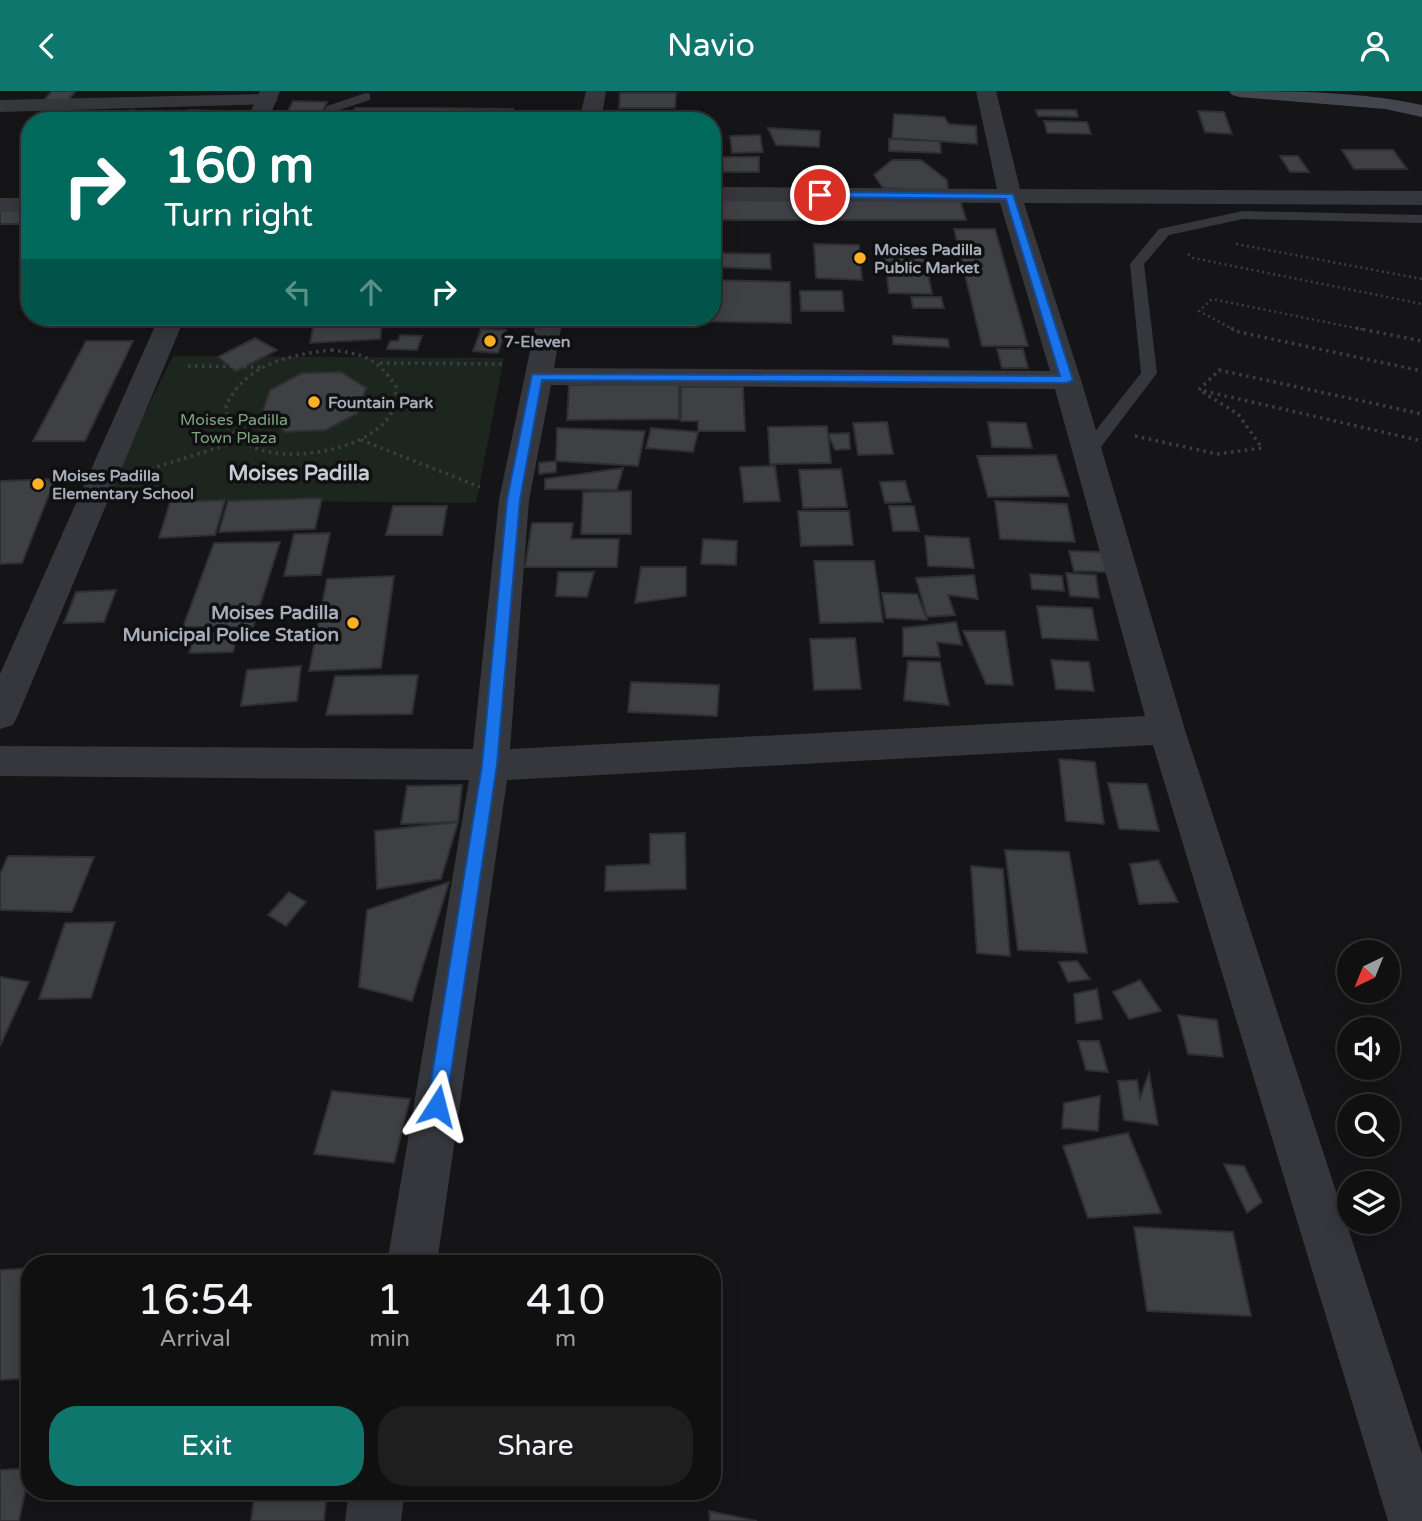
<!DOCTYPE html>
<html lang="en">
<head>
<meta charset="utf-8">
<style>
  :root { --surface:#101011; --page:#1e1e1f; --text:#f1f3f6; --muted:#9c9d9f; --line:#303031; --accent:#0f766e }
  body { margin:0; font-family:"Varela Round",sans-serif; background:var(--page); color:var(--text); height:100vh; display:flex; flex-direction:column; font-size:26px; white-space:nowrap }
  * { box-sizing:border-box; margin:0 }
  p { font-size:23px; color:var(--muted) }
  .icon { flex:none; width:38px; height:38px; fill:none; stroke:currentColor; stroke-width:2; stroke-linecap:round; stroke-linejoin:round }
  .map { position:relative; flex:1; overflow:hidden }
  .side { position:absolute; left:21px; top:1164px; width:700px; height:245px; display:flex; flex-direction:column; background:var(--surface); border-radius:28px; box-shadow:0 4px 18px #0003,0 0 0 2px var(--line) }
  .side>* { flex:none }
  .banner { position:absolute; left:21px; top:21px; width:700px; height:214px; border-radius:28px; box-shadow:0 4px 18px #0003,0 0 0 2px var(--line); background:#00695c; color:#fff; overflow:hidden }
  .needle { width:46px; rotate:223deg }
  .buttons { position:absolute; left:1337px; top:849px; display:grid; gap:14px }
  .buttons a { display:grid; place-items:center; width:63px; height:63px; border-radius:50%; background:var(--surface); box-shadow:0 4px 18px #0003,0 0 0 2px var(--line); font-size:35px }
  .pin { position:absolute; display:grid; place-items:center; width:60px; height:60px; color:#fff; margin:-30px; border:4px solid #fff; border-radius:50%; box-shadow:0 2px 7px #0007 }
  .me { position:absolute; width:77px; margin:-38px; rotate:9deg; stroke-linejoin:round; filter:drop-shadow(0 0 5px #0008) }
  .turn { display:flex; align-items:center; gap:24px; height:147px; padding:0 28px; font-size:32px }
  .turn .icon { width:91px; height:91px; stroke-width:2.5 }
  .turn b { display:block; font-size:49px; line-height:60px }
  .lanes { display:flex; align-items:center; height:66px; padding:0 28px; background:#0003; justify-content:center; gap:35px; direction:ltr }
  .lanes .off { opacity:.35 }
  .eta { display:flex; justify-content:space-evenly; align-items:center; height:119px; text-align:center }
  .eta b { font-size:42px; font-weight:600; line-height:49px }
  .button { display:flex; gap:14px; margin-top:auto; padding:14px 28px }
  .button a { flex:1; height:80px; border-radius:28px; background:var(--accent); color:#fff; font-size:28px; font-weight:600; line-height:80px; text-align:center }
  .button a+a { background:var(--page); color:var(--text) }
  header { display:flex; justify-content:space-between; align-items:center; height:91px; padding:0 28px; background:var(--accent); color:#fff; font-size:32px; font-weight:600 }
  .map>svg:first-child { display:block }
  .green { fill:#1d261e }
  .building { fill:#3f4044; stroke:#2f2f33; stroke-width:2 }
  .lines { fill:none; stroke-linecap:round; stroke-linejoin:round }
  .path-far1 { stroke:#3c3e44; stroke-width:2.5; stroke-dasharray:2 3.5; stroke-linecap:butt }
  .path { stroke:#3c3e44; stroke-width:3.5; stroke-dasharray:2.5 4.5; stroke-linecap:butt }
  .service { fill:#36373c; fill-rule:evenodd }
  .minor { fill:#36373c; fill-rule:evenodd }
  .tertiary { fill:#36373c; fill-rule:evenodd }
  .secondary { fill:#44464d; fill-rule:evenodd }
  .route { fill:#1a73e8; stroke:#114b97; stroke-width:2 }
  .poi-dot { fill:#ffb125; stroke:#101012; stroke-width:2.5 }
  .labels { text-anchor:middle; stroke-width:7; stroke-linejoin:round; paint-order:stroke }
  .far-poi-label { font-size:16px; font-weight:bold; fill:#a6acb8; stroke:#101012; text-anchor:start }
  .far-park-label { font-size:16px; fill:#7ba57d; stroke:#101012 }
  .poi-label { font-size:19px; font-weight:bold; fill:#a6acb8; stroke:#101012; text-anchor:end }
  .far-district-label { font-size:21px; font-weight:bold; fill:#c7cbd4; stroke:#101012 }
</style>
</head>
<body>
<header><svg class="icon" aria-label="back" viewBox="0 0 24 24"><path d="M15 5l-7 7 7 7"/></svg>Navio<svg class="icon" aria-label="person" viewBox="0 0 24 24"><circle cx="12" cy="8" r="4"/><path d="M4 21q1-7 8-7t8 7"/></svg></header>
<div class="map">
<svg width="1422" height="1430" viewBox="0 0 1422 1430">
  <rect width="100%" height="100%" fill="#151517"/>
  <!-- green -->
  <path class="green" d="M173 265 504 267 476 412 103 408Z"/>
  <!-- building -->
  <path class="building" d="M52 0H76L66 11 44 9Z
    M620 2H676L675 17H619Z
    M293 10 327 11 318 30H283Z
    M355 17H434L513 18 510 30H350Z
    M131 19 156 22 148 30H104L121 29Z
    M189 19 218 20 212 30H180Z
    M1036 19H1076L1078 26 1038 25Z
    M64 20 79 21 71 29 56 28Z
    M1198 20 1224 21 1232 43 1205 41Z
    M675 23 703 24V30H674Z
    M894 23 944 26 949 33 976 35 977 53 892 47Z
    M603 25 671 26 670 30H602Z
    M1044 30 1087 31 1091 43 1047 42Z
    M768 37 820 40 819 56 776 54Z
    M760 44 763 61 732 62 730 45Z
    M889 48 940 50 941 62 889 60Z
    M1342 59H1393L1407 78H1354Z
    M1280 65H1298L1309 81H1290Z
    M722 66H759V81H723Z
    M892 69H921L947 89 948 100 883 97 874 84Z
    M712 105H959L966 129H712Z
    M30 115V133H0V118Z
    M954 138H995L1028 255H982Z
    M814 153 859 154 862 189 816 187Z
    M883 155H923L932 203 889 202Z
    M712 162 770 163 771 178 712 176Z
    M712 189 790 191 791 232 676 230 677 226H712Z
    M800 200H842L844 220H801Z
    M911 206H941L944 217H913Z
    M315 226H383L380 248 310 252Z
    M435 226H473L470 232 434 230Z
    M481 238 506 239 498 262 473 260Z
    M400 244 422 245 417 259 387 258 390 250H398Z
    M893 245 948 248 949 256 893 253Z
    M255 247 277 259 236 280 218 266Z
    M86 250H133L85 350H33Z
    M997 258H1023L1028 277H1002Z
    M341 281 366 297 358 322 326 339 285 341 262 322 270 299 302 282Z
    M679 293V328L567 329 569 294Z
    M681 296H743L745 340H698V330H681Z
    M887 331 893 363 858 364 853 332Z
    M988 331 1026 332 1032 357 992 356Z
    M827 335 831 372 770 373 768 336Z
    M557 337 645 340 638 375 556 370Z
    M651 337 698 341 693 361 646 357Z
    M849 342 850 358 835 359 828 343Z
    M1056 364 1069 405 988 406 977 365Z
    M556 370V381L539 383V372Z
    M775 375 780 410 744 411 740 376Z
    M623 377 617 399 545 398V388Z
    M841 378 847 416 803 417 799 379Z
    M55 388 22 472 0 473V390Z
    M905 390 911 411 885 412 880 391Z
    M631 400V443H581L583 401Z
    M322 407 315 438 219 441 228 410Z
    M225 409 215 444 159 447 170 411Z
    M995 410 1067 413 1075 451 1000 448Z
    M393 415H447L442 444H386Z
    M889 415H914L919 440H893Z
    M798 420H849L853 454 801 455Z
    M532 432H573L571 448H619L617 476H525Z
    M330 442 321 484 284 485 294 443Z
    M925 445 969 447 974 477 928 475Z
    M703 448 737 450 736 474 701 473Z
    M280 451 253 536H183L214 452Z
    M1069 460 1103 461 1108 481 1074 480Z
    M814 470H874L883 531 820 532Z
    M641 476H686V505L635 512Z
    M558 481H594L587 506 556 505Z
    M1066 482 1096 484 1099 507 1070 505Z
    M1030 483 1062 485 1064 500 1032 498Z
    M974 484 978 508 948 504 955 524 927 526 916 487Z
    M394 485 381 577 309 580 327 488Z
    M116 499 104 531 64 532 76 501Z
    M882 502 917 503 927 529 886 527Z
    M1037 515 1092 517 1098 549 1042 547Z
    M956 531 962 554 937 551 940 566 903 565V537Z
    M963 540H1005L1013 594 986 593Z
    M196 542H238L233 561 189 562Z
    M855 547 861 598 814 599 810 548Z
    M1051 569 1089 571 1094 600 1056 598Z
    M908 570 940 571 949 614 904 609Z
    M301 575 297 610 241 615 247 579Z
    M418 584 412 623 326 624 335 585Z
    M631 591 719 594 717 625 628 621Z
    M1059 668 1095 671 1104 733 1066 730Z
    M1108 692 1147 693 1159 740 1119 738Z
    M462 694 458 731 401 733 407 695Z
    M458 731 441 788 377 798 375 740Z
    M685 742 686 798 605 800 606 775 650 773V743Z
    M1005 759 1069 761 1087 862 1018 859Z
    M8 765 94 766 72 821 0 819V783Z
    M1158 769 1178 811 1139 813 1130 773Z
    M971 775 1003 778 1010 865 977 862Z
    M449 791 412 910 359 896 367 819Z
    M289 801 306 811 286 835 268 824Z
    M115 831 91 907 39 908 65 832Z
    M1077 870 1090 888 1068 891 1059 871Z
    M0 886 29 891 0 955Z
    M1140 889 1161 920 1129 928 1113 901Z
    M1097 898 1102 928 1076 932 1074 903Z
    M1178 924 1217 929 1223 966 1188 963Z
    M1078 950H1099L1108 981 1086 979Z
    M1149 982 1158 1034 1124 1029 1118 990 1137 989 1140 1007Z
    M332 1000 410 1008 394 1072 314 1063Z
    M1100 1005 1098 1040 1062 1037 1064 1012Z
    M1128 1042 1161 1122 1088 1127 1063 1055Z
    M1224 1073 1244 1075 1262 1111 1247 1122Z
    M1134 1136 1233 1141 1251 1225 1147 1220Z
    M283 1163 368 1172H280Z
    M30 1177V1287L0 1289V1179Z
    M30 1377 19 1430H0V1379Z
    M255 1400H327L324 1430H251Z
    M709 1420 757 1430H710Z"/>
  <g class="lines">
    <!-- path-far1 -->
    <path class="path-far1" d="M1236 153 1422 188
      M1188 163 1193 167 1422 213
      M1234 239 1199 220 1212 208 1365 239"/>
    <!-- path -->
    <path class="path" d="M1231 237 1239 241 1422 280
      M1356 237 1422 250
      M331 259C365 263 376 267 396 295 395 301 396 311 394 317 376 359 293 372 255 357 246 353 237 343 229 337L226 315C245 273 289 264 331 259Z
      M380 272 504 273
      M188 275 263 276
      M1199 299 1219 279 1422 323
      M1204 300 1422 350
      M1135 345 1217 363 1262 357 1238 323 1199 299
      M361 349 480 396
      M144 380 239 350"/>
    <!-- service -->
    <path class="service" d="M366 2 370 3V9L336 20 332 30H319L327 15Z
      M1243 120 1422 124V132L1243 128 1169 144 1144 173 1157 282 1094 365H1082L1079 361 1082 357 1141 282 1130 173 1159 138Z"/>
    <!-- minor -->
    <path class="minor" d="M586 0H606L601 30H579Z
      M976 0H996L1020 98 1422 100V114L1024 112 1081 289 1185 639 1422 1363V1430H1388L1153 654 507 689 437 1172H387L469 689 0 685V655L473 658 499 409 537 226H563L554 277 1050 280 1000 112 712 110V96L997 98ZM551 294 1055 298 1145 625 510 658 529 409Z
      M267 3 274 5 278 9 274 13 0 21V9Z
      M0 107H30V121H0Z
      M349 1400H405L401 1430H345Z"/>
    <!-- tertiary -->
    <path class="tertiary" d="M260 0H280L268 30H246Z
      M159 226H185L18 624 13 634 0 638V583Z"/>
    <!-- secondary -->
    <path class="secondary" d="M1229 0C1294 0 1358 0 1422 14V26L1385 18 1239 6 1232 4Z"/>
  </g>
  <!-- route -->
  <path class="route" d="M820 101 1013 103 1073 289 1067 292 542 289 520 409 497 674 446 1015 444 1022 437 1024 430 1022 427 1015 482 674 507 409 532 283 1060 285 1006 108 817 106V102Z"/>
  <!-- markers -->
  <g class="poi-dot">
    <circle cx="860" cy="167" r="7"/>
    <circle cx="490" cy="250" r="7"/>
    <circle cx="314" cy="311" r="7"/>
    <circle cx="38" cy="393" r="7"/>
    <circle cx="353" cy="532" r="7"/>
  </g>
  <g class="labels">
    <!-- far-poi labels -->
    <g class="far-poi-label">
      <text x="874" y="164">Moises Padilla<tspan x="874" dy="18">Public Market</tspan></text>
      <text x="504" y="256">7-Eleven</text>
      <text x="328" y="317">Fountain Park</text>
      <text x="52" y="390">Moises Padilla<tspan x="52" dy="18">Elementary School</tspan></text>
    </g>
    <!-- far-park labels -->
    <g class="far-park-label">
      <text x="234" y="334">Moises Padilla<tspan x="234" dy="18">Town Plaza</tspan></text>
    </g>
    <!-- poi labels -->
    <g class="poi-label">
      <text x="339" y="528">Moises Padilla<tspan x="339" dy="22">Municipal Police Station</tspan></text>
    </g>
    <!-- far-district labels -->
    <g class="far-district-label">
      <text x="299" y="389">Moises Padilla</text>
    </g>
  </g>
</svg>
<div class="buttons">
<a><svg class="needle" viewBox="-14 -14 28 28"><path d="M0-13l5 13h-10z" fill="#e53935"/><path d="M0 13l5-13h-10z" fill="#9c9d9f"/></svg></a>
<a><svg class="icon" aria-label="sound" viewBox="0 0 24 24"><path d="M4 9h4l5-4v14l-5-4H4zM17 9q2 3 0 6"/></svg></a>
<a><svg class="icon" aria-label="search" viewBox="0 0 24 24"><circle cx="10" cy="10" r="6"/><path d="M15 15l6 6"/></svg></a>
<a><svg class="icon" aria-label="layers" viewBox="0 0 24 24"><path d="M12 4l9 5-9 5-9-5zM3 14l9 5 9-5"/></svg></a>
</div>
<div class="pin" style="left:820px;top:104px;background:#d93025"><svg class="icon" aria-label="arrive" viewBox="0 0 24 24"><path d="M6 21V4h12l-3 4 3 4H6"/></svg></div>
<svg class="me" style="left:437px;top:1015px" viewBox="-20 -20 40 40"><path d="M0-17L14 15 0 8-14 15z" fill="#1a73e8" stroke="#fff" stroke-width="4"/></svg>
<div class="banner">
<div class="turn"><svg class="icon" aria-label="right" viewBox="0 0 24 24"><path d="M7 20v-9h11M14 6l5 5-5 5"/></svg><div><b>160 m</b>Turn right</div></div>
<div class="lanes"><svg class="icon off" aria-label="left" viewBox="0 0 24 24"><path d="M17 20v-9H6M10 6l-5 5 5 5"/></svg><svg class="icon off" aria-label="ahead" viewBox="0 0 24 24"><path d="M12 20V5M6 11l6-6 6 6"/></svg><svg class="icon" aria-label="right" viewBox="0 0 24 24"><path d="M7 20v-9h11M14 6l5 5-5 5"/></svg></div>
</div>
<section class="side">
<div class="eta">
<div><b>16:54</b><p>Arrival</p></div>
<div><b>1</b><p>min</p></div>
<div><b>410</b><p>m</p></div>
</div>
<div class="button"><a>Exit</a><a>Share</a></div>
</section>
</div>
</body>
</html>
